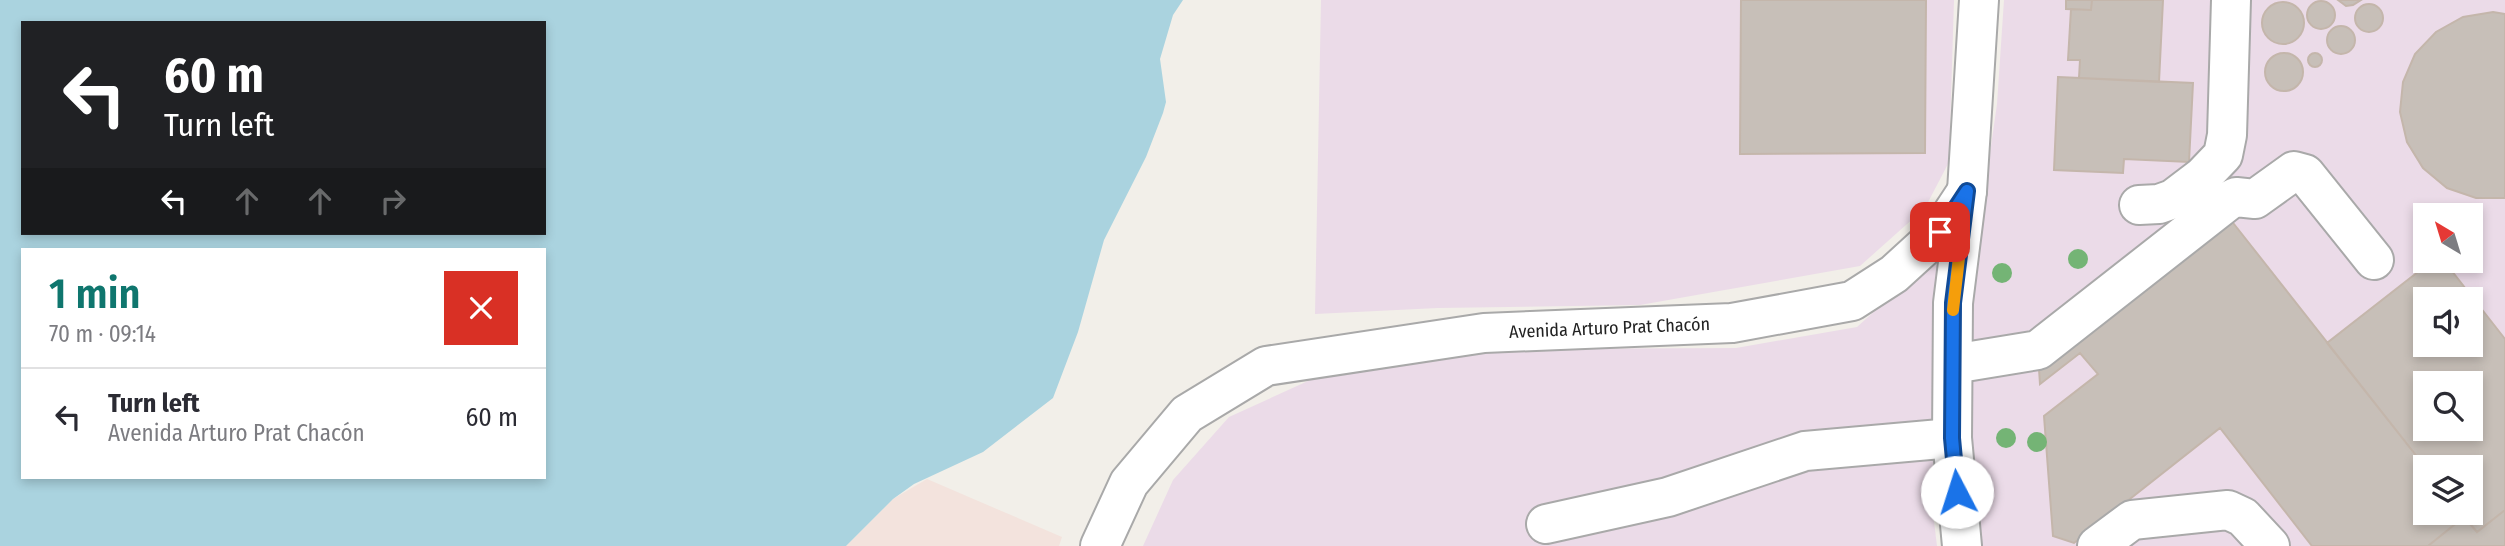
<!DOCTYPE html>
<html lang="en">
<head>
<meta charset="utf-8">
<style>
  :root { --surface:#fff; --page:#f2f2f3; --text:#2b2b33; --muted:#7c7c81; --line:#e1e1e2; --accent:#0f766e }
  body { margin:0; font-family:"Fira Sans Condensed",sans-serif; background:var(--page); color:var(--text); height:100vh; display:flex; flex-direction:column; font-size:26px; white-space:nowrap }
  * { box-sizing:border-box; margin:0 }
  p { font-size:23px; color:var(--muted) }
  .icon { flex:none; width:38px; height:38px; fill:none; stroke:currentColor; stroke-width:2; stroke-linecap:round; stroke-linejoin:round }
  .map { position:relative; flex:1; overflow:hidden }
  .sheet { position:absolute; left:21px; top:248px; width:525px; height:231px; display:flex; flex-direction:column; background:var(--surface); border-radius:0px; box-shadow:0 4px 10px #0003 }
  .sheet>* { flex:none }
  .banner { position:absolute; left:21px; top:21px; width:525px; height:214px; border-radius:0px; box-shadow:0 4px 10px #0003; background:#202124; color:#fff; overflow:hidden }
  .needle { width:46px; rotate:322deg }
  .buttons { position:absolute; left:2413px; top:203px; display:grid; gap:14px }
  .buttons a { display:grid; place-items:center; width:70px; height:70px; border-radius:0px; background:var(--surface); box-shadow:0 4px 10px #0003; font-size:35px }
  .pin { position:absolute; display:grid; place-items:center; width:60px; height:60px; color:#fff; margin:-30px; border-radius:14px; box-shadow:0 4px 10px #0006 }
  .me { position:absolute; width:77px; margin:-38px; rotate:355deg; stroke-linejoin:round; filter:drop-shadow(0 0 5px #0008) }
  .turn { display:flex; align-items:center; gap:24px; height:147px; padding:0 28px; font-size:32px }
  .turn .icon { width:91px; height:91px; stroke-width:2.5 }
  .turn b { display:block; font-size:49px; line-height:60px }
  .lanes { display:flex; align-items:center; height:66px; padding:0 28px; background:#0003; justify-content:center; gap:35px; direction:ltr }
  .lanes .off { opacity:.35 }
  .round { display:grid; place-items:center; flex:none; width:74px; height:74px; border-radius:0px; background:var(--page) }
  .summary { display:flex; align-items:center; justify-content:space-between; height:119px; padding:0 28px }
  h1 { font-size:42px; font-weight:600; line-height:52px; color:var(--accent) }
  ul { padding:0; list-style:none }
  li { display:flex; align-items:center; gap:21px; height:98px; padding:0 28px; border-top:2px solid var(--line) }
  li div { flex:1 }
  li b { display:block; font-size:26px }
  li em { font-style:normal }
  .map>svg:first-child { display:block }
  .industrial { fill:#ebdbe8; fill-rule:evenodd }
  .military { fill:#f3e3dd }
  .water { fill:#aad3df; fill-rule:evenodd }
  .building { fill:#c7bfb8; stroke:#c4b6ab; stroke-width:2; fill-rule:evenodd }
  .lines { fill:none; stroke-linecap:round; stroke-linejoin:round }
  .minor-casing { stroke:#a9a9a9; stroke-width:42 }
  .minor { stroke:#fff; stroke-width:38 }
  .tree { fill:#74b475 }
  .route-casing { stroke:#114b97; stroke-width:18 }
  .route { stroke:#1a73e8; stroke-width:12 }
  .slow { stroke:#f59e0b; stroke-width:12 }
  .labels { text-anchor:middle; stroke-width:5; stroke-linejoin:round; paint-order:stroke }
  .street-label { font-size:18px; fill:#222; stroke:#fff }
</style>
</head>
<body>
<div class="map">
<svg width="2505" height="546" viewBox="0 0 2505 546">
  <rect width="100%" height="100%" fill="#f2efe9"/>
  <!-- industrial -->
  <path class="industrial" d="M1321 0H1954L1949 162 1925 208 1860 266 1640 305 1438 308 1315 314Z
    M2004 0H2505V546H1966L1965 327 1997 104ZM2426 215H2471V261H2426ZM2426 299H2471V345H2426ZM2426 383H2471V429H2426ZM2426 467H2471V513H2426Z
    M1939 253 1932 505 1937 546H1143L1173 480 1229 417 1330 371 1521 349 1736 348 1857 327Z"/>
  <!-- military -->
  <path class="military" d="M927 479 1062 537 1059 546H846L893 499Z"/>
  <!-- water -->
  <path class="water" d="M0 0H1183L1173 15 1160 59 1166 102 1163 113 1146 157 1104 240 1078 332 1053 398 983 452 914 484 893 499 846 546H0ZM23 23H544V233H23ZM23 250H544V478H23Z"/>
  <!-- building -->
  <path class="building" d="M1741 0H1926L1925 153 1740 154Z
    M2066 0H2092L2091 10 2066 9Z
    M2092 0H2163L2159 82 2079 78 2080 60H2068L2071 9 2091 10Z
    M2338 0H2361L2353 5 2346 6Z
    M2307 15a14 14 0 1 1 28 0a14 14 0 1 1-28 0Z
    M2262 23a21 21 0 1 1 42 0a21 21 0 1 1-42 0Z
    M2355 18a14 14 0 1 1 28 0a14 14 0 1 1-28 0Z
    M2493 12 2505 14V198H2476L2447 188 2423 168 2407 142 2400 112 2403 82 2415 54 2436 32 2463 17Z
    M2327 40a14 14 0 1 1 28 0a14 14 0 1 1-28 0Z
    M2265 72a19 19 0 1 1 38 0a19 19 0 1 1-38 0Z
    M2308 60a7 7 0 1 1 14 0a7 7 0 1 1-14 0Z
    M2058 77 2193 83 2189 162 2124 159 2123 173 2054 170Z
    M2230 219 2426 468V513H2461L2464 517 2428 546H2312L2220 428 2074 543 2053 536 2044 416 2098 374 2080 353 2040 384 2039 369Z
    M2432 261H2444L2505 339V510L2477 532 2461 513H2471V467L2426 468 2327 343ZM2426 299H2471V345H2426ZM2426 383H2471V429H2426Z
    M2505 510V546H2428L2464 517 2477 532Z"/>
  <g class="lines">
    <defs>
      <g id="minor">
        <path d="M2139 205 2159 204 2173 199 2202 177 2223 155 2227 135 2231 0"/>
        <path d="M1953 364 2038 350 2228 201 2236 197 2255 199 2294 171 2305 174 2374 260"/>
        <path d="M1546 524 1668 497 1805 451 1952 438"/>
        <path id="s1" d="M1100 546 1129 483 1187 414 1266 366 1484 333 1732 323 1852 301 1894 274 1940 232 1967 191"/>
        <path d="M1962 546 1952 438 1953 303 1967 191 1979 0"/>
        <path d="M2097 546 2132 520 2228 510 2243 517 2270 546"/>
      </g>
    </defs>
    <!-- minor casing -->
    <use href="#minor" class="minor-casing"/>
    <!-- minor -->
    <use href="#minor" class="minor"/>
  </g>
  <!-- trees -->
  <g class="tree">
    <circle cx="2078" cy="259" r="10"/>
    <circle cx="2002" cy="273" r="10"/>
    <circle cx="2006" cy="438" r="10"/>
    <circle cx="2037" cy="442" r="10"/>
  </g>
  <g class="lines">
    <defs>
      <path id="route" d="M1940 232 1967 191 1953 303 1952 438 1957 492"/>
    </defs>
    <!-- route casing -->
    <use href="#route" class="route-casing"/>
    <!-- route -->
    <use href="#route" class="route"/>
    <!-- slow -->
    <path class="slow" d="M1953 310 1961 240"/>
  </g>
  <g class="labels">
    <!-- street labels -->
    <g class="street-label">
      <text dy="6" stroke="none"><textPath href="#s1" startOffset="598">Avenida Arturo Prat Chacón</textPath></text>
    </g>
  </g>
</svg>
<div class="buttons">
<a><svg class="needle" viewBox="-14 -14 28 28"><path d="M0-13l5 13h-10z" fill="#e53935"/><path d="M0 13l5-13h-10z" fill="#7c7c81"/></svg></a>
<a><svg class="icon" aria-label="sound" viewBox="0 0 24 24"><path d="M4 9h4l5-4v14l-5-4H4zM17 9q2 3 0 6"/></svg></a>
<a><svg class="icon" aria-label="search" viewBox="0 0 24 24"><circle cx="10" cy="10" r="6"/><path d="M15 15l6 6"/></svg></a>
<a><svg class="icon" aria-label="layers" viewBox="0 0 24 24"><path d="M12 4l9 5-9 5-9-5zM3 14l9 5 9-5"/></svg></a>
</div>
<div class="pin" style="left:1940px;top:232px;background:#d93025"><svg class="icon" aria-label="arrive" viewBox="0 0 24 24"><path d="M6 21V4h12l-3 4 3 4H6"/></svg></div>
<svg class="me" style="left:1957px;top:492px" viewBox="-20 -20 40 40"><circle r="19" fill="#fff"/><path d="M0-13L10 11 0 6-10 11z" fill="#1a73e8"/></svg>
<div class="banner">
<div class="turn"><svg class="icon" aria-label="left" viewBox="0 0 24 24"><path d="M17 20v-9H6M10 6l-5 5 5 5"/></svg><div><b>60 m</b>Turn left</div></div>
<div class="lanes"><svg class="icon" aria-label="left" viewBox="0 0 24 24"><path d="M17 20v-9H6M10 6l-5 5 5 5"/></svg><svg class="icon off" aria-label="ahead" viewBox="0 0 24 24"><path d="M12 20V5M6 11l6-6 6 6"/></svg><svg class="icon off" aria-label="ahead" viewBox="0 0 24 24"><path d="M12 20V5M6 11l6-6 6 6"/></svg><svg class="icon off" aria-label="right" viewBox="0 0 24 24"><path d="M7 20v-9h11M14 6l5 5-5 5"/></svg></div>
</div>
<section class="sheet">
<div class="summary"><div><h1>1 min</h1><p>70 m · 09:14</p></div><a class="round" style="background:#d93025;color:#fff"><svg class="icon" aria-label="close" viewBox="0 0 24 24"><path d="M6 6l12 12M18 6L6 18"/></svg></a></div>
<ul>
<li><svg class="icon" aria-label="left" viewBox="0 0 24 24"><path d="M17 20v-9H6M10 6l-5 5 5 5"/></svg><div><b>Turn left</b><p>Avenida Arturo Prat Chacón</p></div><em>60 m</em></li>
</ul>
</section>
</div>
</body>
</html>
